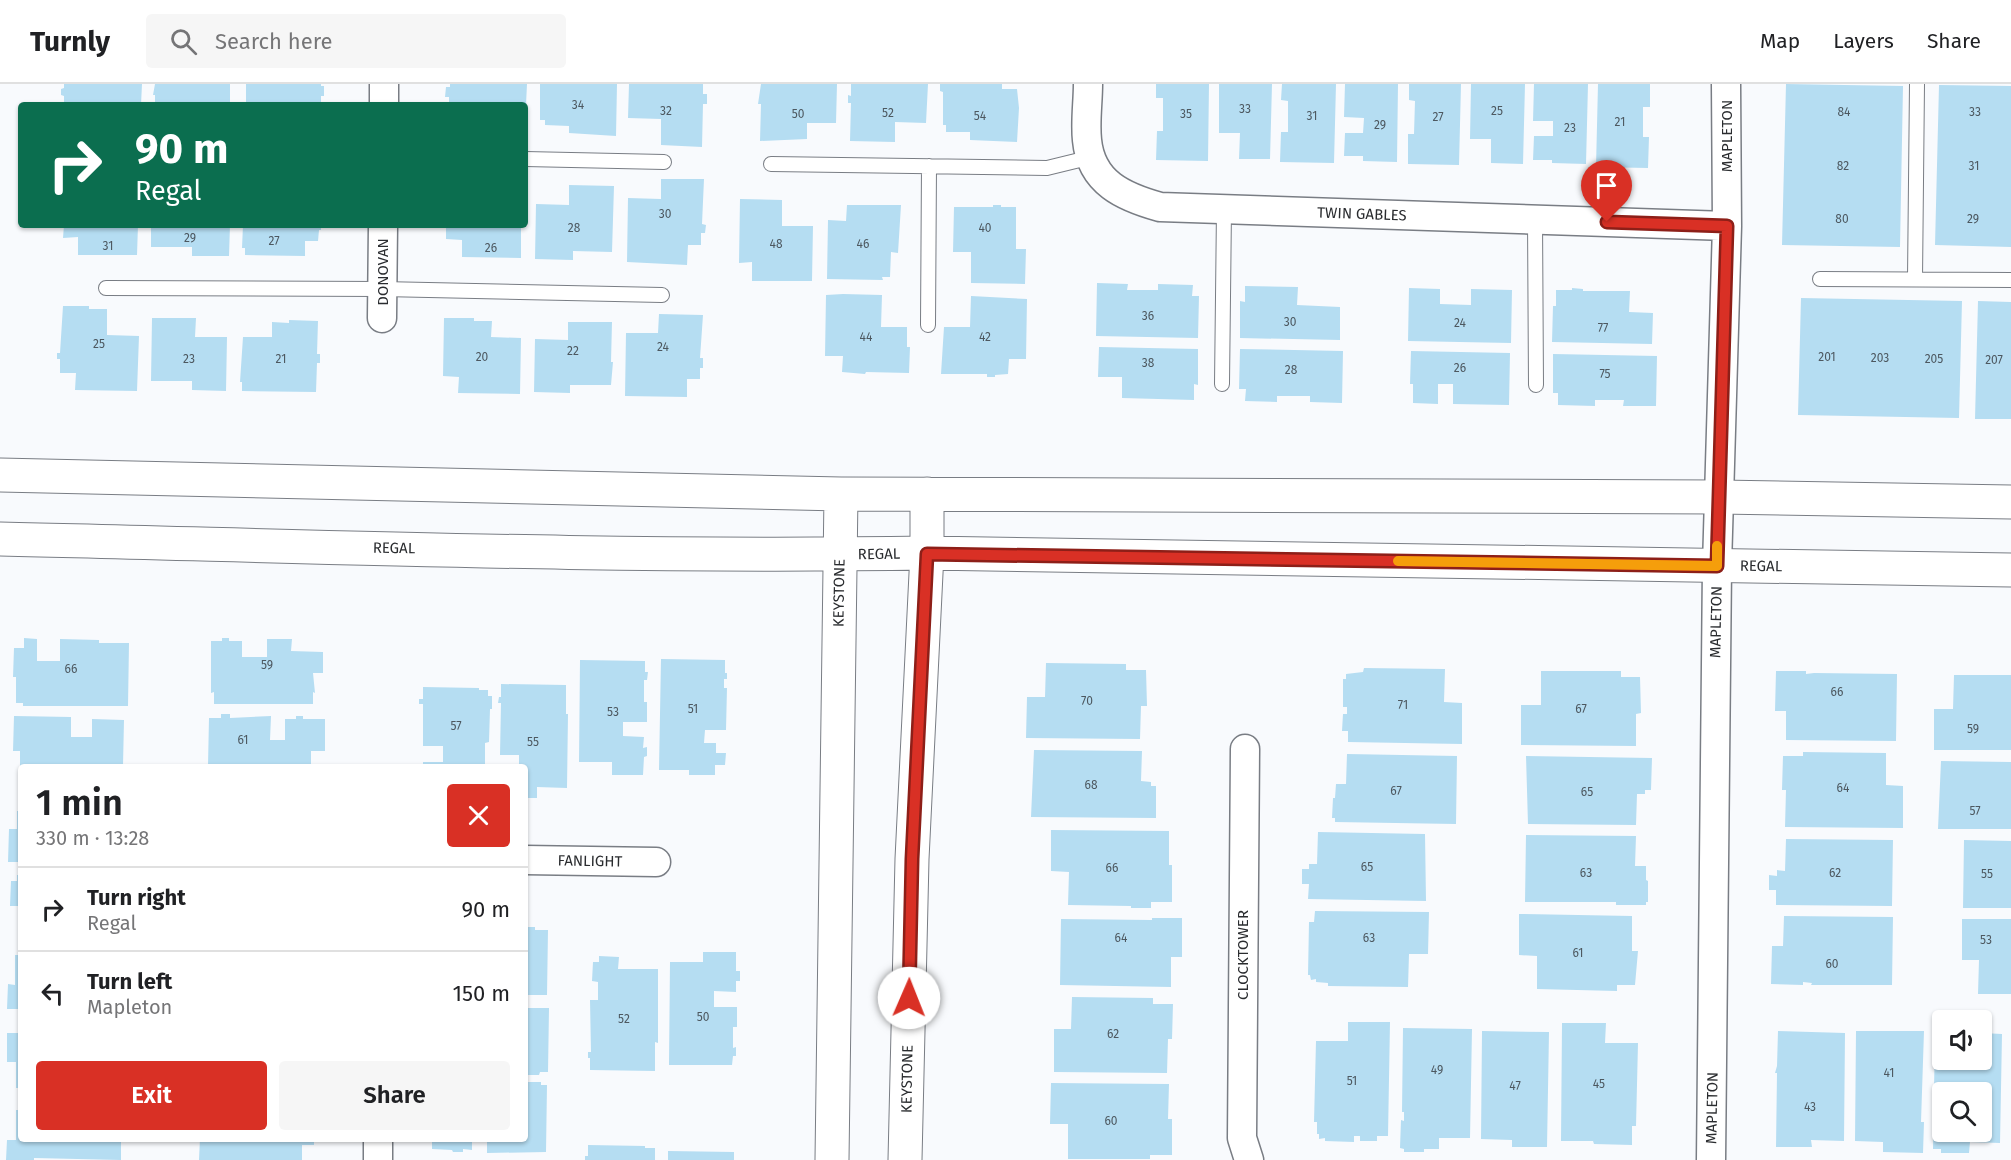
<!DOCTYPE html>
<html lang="en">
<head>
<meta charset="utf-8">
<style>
  :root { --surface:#fff; --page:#f6f6f6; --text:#202124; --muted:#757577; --line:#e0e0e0; --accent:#d93025 }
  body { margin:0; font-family:"Fira Sans",sans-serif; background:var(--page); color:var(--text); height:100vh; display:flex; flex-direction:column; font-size:22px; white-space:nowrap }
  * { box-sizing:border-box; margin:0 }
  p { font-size:20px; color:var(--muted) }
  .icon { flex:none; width:33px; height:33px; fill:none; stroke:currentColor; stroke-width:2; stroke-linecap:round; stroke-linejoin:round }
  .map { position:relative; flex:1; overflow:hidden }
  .sheet { position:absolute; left:18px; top:680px; width:510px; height:378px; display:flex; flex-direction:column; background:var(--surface); border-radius:6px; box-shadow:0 2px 4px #0004 }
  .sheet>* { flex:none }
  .hud { position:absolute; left:18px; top:18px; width:510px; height:126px; border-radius:6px; box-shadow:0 2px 4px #0004; background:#0b6e4f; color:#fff; overflow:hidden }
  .tools { position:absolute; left:1932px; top:926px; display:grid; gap:12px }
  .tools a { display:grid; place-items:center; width:60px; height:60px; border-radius:6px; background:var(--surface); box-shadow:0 2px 4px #0004; font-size:30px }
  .pin { position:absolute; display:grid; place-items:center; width:51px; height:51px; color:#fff; margin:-62px -26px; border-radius:50% 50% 50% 0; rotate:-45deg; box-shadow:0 0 6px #0007 }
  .pin .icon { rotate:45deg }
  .me { position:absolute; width:66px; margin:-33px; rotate:1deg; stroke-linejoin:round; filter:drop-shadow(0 0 4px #0008) }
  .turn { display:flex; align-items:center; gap:21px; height:126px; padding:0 18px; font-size:27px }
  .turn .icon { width:78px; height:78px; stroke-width:2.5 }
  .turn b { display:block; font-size:42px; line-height:51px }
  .round { display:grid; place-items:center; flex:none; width:63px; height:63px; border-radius:6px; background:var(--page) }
  .head { display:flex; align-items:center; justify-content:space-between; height:102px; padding:0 18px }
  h1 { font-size:36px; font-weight:600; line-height:45px }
  .action { display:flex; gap:12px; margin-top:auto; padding:12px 18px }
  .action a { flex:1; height:69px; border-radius:6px; background:var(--accent); color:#fff; font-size:24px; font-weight:600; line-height:69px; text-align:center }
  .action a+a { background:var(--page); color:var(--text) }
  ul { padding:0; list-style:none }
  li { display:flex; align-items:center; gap:18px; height:84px; padding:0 18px; border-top:2px solid var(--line) }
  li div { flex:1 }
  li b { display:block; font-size:22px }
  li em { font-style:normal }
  header { display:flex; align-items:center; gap:36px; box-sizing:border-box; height:84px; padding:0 30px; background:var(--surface); border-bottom:2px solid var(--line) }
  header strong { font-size:28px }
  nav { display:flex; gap:33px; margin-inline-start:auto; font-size:21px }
  .search { width:420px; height:54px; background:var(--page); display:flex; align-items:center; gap:15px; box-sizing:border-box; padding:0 21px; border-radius:6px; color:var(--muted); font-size:22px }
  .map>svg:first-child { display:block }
  .building { fill:#b5ddf2; fill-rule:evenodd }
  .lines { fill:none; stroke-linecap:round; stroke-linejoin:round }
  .service-casing { stroke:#797d84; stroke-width:16 }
  .minor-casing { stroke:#797d84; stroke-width:31 }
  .tertiary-casing { stroke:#797d84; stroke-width:35 }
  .service { stroke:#fff; stroke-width:14 }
  .minor { stroke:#fff; stroke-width:28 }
  .tertiary { stroke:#fff; stroke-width:33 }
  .route-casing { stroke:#8d1f18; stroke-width:15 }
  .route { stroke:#d93025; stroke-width:10 }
  .slow { stroke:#f59e0b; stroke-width:10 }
  .labels { text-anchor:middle; stroke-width:6; stroke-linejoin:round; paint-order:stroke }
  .number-label { font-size:12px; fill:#4d5860 }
  .street-label { font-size:15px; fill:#2a2c2f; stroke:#fff }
</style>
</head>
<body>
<header>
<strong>Turnly</strong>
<div class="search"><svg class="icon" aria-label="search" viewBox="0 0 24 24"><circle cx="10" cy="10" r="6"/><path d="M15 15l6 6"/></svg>Search here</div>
<nav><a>Map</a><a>Layers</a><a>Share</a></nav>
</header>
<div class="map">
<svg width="2011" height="1076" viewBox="0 0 2011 1076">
  <rect width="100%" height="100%" fill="#f8fafd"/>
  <!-- building -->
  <path class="building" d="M64 0H142L141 21H64V12L61 11V5L64 4Z
    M155 0H230V21H155V11H153Z
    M246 0H321V2H324V12H321V21H246Z
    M450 0H527L526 21H449V13H445L446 3H450Z
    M540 0H617L616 52 569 49V42L545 41V36H540Z
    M629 0H703V10H707V20H703L702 63 661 61V35L628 34Z
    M761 0H837L836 39H807V55L760 57 761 20H758Z
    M851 0H928L926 39 895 38V58L850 57 851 19H848V11L851 12Z
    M940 0H1002V5H1017L1019 24 1017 58 970 56V48H946V41H943V8L940 7Z
    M1156 0H1209L1208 77 1156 76 1157 47H1163V14H1156Z
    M1219 0H1272L1270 75H1239L1240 49H1219Z
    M1282 0H1336L1334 79 1280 78 1281 48H1288V17L1281 16Z
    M1345 0H1398L1397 78 1363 77V72H1344L1345 49H1363L1364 34 1344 33Z
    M1409 0H1461L1459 81 1408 80V50H1414L1415 17 1409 16Z
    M1471 0H1525L1523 80 1491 79V55H1470Z
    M1534 0H1588L1586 80 1552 79V76H1533L1534 52H1553V37H1533Z
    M1598 0H1650V23H1643V53H1649L1648 84 1596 83Z
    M1786 0 1903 2 1900 163 1782 161Z
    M1939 1 2011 2V163L1935 161Z
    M661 95H704L702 140 706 141 705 149H701V161H688L687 181 627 178 628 114 661 115Z
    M569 101 614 102 612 168 573 167V176L535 175 536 120 569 121Z
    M740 115 782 116V142H813L812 197H752V178L739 179Z
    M847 121H901L898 169 891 168 890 193H882L883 196 827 195 828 136 846 137Z
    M993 121H1001V123H1016V165H1026L1025 200 971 199V168H953L954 123H993Z
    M64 141H138L137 171H78V153L63 154Z
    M149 141H230L229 172H192V163H151V144H149Z
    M243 141H321V146H319L318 157H305V172L245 171V164H242Z
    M446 141H521V174L462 173V156L446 155Z
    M1097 199 1128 200 1127 206H1158V200L1193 201 1192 212H1199L1198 254 1096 252Z
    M1245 202 1298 203 1297 221 1340 223V256L1240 254V217L1245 218Z
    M1409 204 1440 205V220L1471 221V205L1512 206 1511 259 1408 257Z
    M1572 204 1583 205V207H1630L1629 228 1653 229 1652 260 1552 258 1553 222H1556V206H1572Z
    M843 210 882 211 881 243H907V263H910L909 289 866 288 865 290 842 288 843 272H825L826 211Z
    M971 212 1027 215 1026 275H1009L1008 290 995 291V293H987V290H941L944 243H970Z
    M1801 214 1962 217 1959 334 1798 331Z
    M1978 217 2011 218V335H1975Z
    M63 222H89V225H107V251L139 252 137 307 75 306 76 289H60V275H57V269H60Z
    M659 230 703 231 700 274H703V284H700V295H687V313L625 312 626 249H658Z
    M152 234H196L195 253H227L226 307 192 306V297H151Z
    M444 234H474V237H492L491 253 521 254 520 310 458 309 459 293 443 292Z
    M289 236 318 237 317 270H320V279H317L316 308 242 307V298H240L243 253H272V238L289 239Z
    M568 238H612L611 278H613L611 301H570V309L534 308 535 255 568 256Z
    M1099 263 1198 265V301L1194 300V316L1122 314V293H1098Z
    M1240 265 1343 267 1342 319 1310 318V312H1277V318L1245 317 1246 305H1239Z
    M1411 267 1510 269 1509 321 1453 320V300H1438V320L1413 319V300H1410Z
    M1553 270 1657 272 1656 322H1623L1624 316H1595V322L1558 321V309H1553Z
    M24 554 37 555V577H60V555L99 556V559H129L128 622H23V619H16V593H13L14 564H24Z
    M222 554H229V557H242V573H267V555H292L291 567 323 568V589H313L315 609 313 608V620H214V608L211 609V557H222Z
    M661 575 725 576V589H727V595H724V604H727L726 646H705L704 659H716V669H726L725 681H715V691H689V686H659Z
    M580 576 645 577V588H648L647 596H644V618H647V638H623V652L644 653 643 664 647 663V672L644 673 643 691H612V678H579Z
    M1046 579 1126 580V586H1146L1147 622H1141L1140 655 1026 654 1027 613H1045Z
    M1364 584 1445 585 1444 618 1462 619V660L1348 658V647H1342L1343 630H1347V623H1343V595H1346V590L1363 588Z
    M1541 587H1621V593H1640L1641 629 1636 630V662L1521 661V621H1541Z
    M1776 587H1806V590L1814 589 1897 590 1896 657 1786 656V627H1775Z
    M1954 591H2011V666H1934V625H1953Z
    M501 600 566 601V630H568L567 704 537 703V714H525V682H519V671H500L501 619H498L499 613H501Z
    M423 603 479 604V606H488V612H492V625H490L489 658 485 659V682H423V678H443V662H423V620H419V615H423Z
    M221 630H230V634L271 632 270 656H285V635H296V632H303V635H325V667H311V682H208L209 634H221Z
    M14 632 71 633V653H92V635L124 636 123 682H20V667H13Z
    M1034 666 1142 667 1141 697 1151 698V702H1156V734L1031 733Z
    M1803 668 1886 669V701L1903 702V744L1785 743 1786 706H1782L1783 672H1803Z
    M1347 670 1457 672 1456 740 1335 738V734H1332L1333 714H1335L1336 700H1346Z
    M1526 672 1652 674 1651 706H1645V710H1637L1636 741 1528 740Z
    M1941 677 2011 678V745H1938Z
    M17 727H21V778H8L9 745H17Z
    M1051 746 1169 747V781H1172V818H1151V824H1131V822L1068 821 1069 788 1051 787Z
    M1318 748 1425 750 1426 817 1308 815 1309 800H1302V785H1309V780H1317Z
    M1526 751 1636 752 1635 782H1646V796L1648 797V818H1646V821H1616V818H1525Z
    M1786 755 1893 756 1892 822 1776 821V806H1769V791L1777 792V786L1785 787Z
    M1964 756 2011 757V824H1963Z
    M17 791H21V822H10L11 797H17Z
    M1315 827 1429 828 1428 870H1409L1408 903 1328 902V899L1316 898V895L1311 896 1310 891H1308L1309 838H1314Z
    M1519 830 1632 832V867H1638L1635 901H1617V907L1537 905V872L1519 871Z
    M1784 832 1893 833 1892 901H1811L1812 899 1803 898V901L1771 900 1772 862H1783Z
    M1152 834H1182V873H1171V903L1060 901 1061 835 1152 836Z
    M1962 835H2011V910H1978L1979 876H1962Z
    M528 843H535V846H548L547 911H525V846H528Z
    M703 868H736V887H740V897H736V908L714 907V923H737V943H733V964L736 963V972H733L732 981H669L670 878H703Z
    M15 871H21V925H7L8 900 15 901Z
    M599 872 619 873 618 885H658V959L655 958V987L590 986V974H588V968H591L590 916H598V898L592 897 593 878H599Z
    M1072 913 1153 914V920H1173L1172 955H1168L1167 989 1054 988V945H1071Z
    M525 924H549L548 988H540L539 991H528V988H525Z
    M1348 938H1390L1388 1052H1377V1057H1360V1052H1354V1058L1325 1057V1054L1319 1055V1050H1317V1038H1314L1316 957H1348Z
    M1562 939H1606L1605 959H1638L1636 1042H1632V1061L1594 1060 1593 1057H1561Z
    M1403 944 1472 945 1470 1054H1439V1065H1424V1068H1404V1065L1400 1064 1401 1036 1404 1037V1028H1402Z
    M1482 947 1549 948 1547 1063H1512V1056L1481 1055Z
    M1778 947 1845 949 1844 1057 1811 1056 1812 1063H1776L1777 989H1775L1777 982Z
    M1856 947H1924L1921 1038H1924L1923 1069 1883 1068V1058L1855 1057Z
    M7 949H21V1014H18V1004H16V978H7Z
    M1935 949H1942V975H1982V949L2002 950 2000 1059 1970 1058 1969 1069H1941V1065H1933ZM1942 1008H1982V1047H1942Z
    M525 998H541V1001H547L546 1068 487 1069V1054H525Z
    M1051 999 1169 1000 1168 1035H1172V1071H1150V1075H1068V1040H1050Z
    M16 1026H21V1054H121V1076L34 1074V1076H6L7 1056H16Z
    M200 1054H314V1061H302V1076H199Z
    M432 1054H472V1066L463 1065V1068H453L452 1066 432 1065Z
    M588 1061 645 1062V1064H655V1076H585V1072H588Z
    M668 1067 734 1068V1076H668Z"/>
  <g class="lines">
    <defs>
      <path id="service" d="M525 75 664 78
        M771 80 1047 84 1092 73
        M1535 135 1536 301
        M1820 195 2011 196
        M1915 195 1917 0
        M106 204 382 205 662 211
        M928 241 929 82
        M1222 300 1224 125"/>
      <path id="minor" d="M1088 0C1088 18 1085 38 1087 56 1091 99 1124 113 1160 123L1727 142
        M384 21V0
        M382 234 383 141
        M1245 665 1242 1054 1249 1076
        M525 776 656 778
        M378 1076V1054
        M1711 1076 1717 482 1727 142 1726 0"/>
      <path id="tertiary" d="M0 391 841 410 1719 413 2011 418
        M0 455C309 462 618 474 927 469L2011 486
        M832 1076 841 410
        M905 1076 912 775 927 469V410"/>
    </defs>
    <!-- service casing -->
    <use href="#service" class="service-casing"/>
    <!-- minor casing -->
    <use href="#minor" class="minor-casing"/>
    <!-- tertiary casing -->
    <use href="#tertiary" class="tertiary-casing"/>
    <!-- service -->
    <use href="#service" class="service"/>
    <!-- minor -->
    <use href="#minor" class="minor"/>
    <!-- tertiary -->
    <use href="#tertiary" class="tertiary"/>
  </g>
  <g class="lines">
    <defs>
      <path id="route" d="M909 914 912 775 927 470 1717 482 1727 142 1607 138"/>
    </defs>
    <!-- route casing -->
    <use href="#route" class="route-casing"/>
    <!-- route -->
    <use href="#route" class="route"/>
    <!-- slow -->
    <path class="slow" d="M1398 477 1717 482V462"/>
  </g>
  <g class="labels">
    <!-- number labels -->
    <g class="number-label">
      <text x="578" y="25">34</text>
      <text x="1245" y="29">33</text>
      <text x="666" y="31">32</text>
      <text x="1497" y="31">25</text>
      <text x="1844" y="32">84</text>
      <text x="1975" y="32">33</text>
      <text x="888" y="33">52</text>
      <text x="798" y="34">50</text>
      <text x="1186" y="34">35</text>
      <text x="980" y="36">54</text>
      <text x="1312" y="36">31</text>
      <text x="1438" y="37">27</text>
      <text x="1620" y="42">21</text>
      <text x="1380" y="45">29</text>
      <text x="1570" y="48">23</text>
      <text x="1843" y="86">82</text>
      <text x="1974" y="86">31</text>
      <text x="665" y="134">30</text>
      <text x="1842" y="139">80</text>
      <text x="1973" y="139">29</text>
      <text x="574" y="148">28</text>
      <text x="985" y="148">40</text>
      <text x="190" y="158">29</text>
      <text x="274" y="161">27</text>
      <text x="776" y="164">48</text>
      <text x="863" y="164">46</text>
      <text x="108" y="166">31</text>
      <text x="491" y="168">26</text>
      <text x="1148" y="236">36</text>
      <text x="1290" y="242">30</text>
      <text x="1460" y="243">24</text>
      <text x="1603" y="248">77</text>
      <text x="866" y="257">44</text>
      <text x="985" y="257">42</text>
      <text x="99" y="264">25</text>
      <text x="663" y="267">24</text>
      <text x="573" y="271">22</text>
      <text x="482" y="277">20</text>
      <text x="1827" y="277">201</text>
      <text x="1880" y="278">203</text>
      <text x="189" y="279">23</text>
      <text x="281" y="279">21</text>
      <text x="1934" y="279">205</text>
      <text x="1994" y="280">207</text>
      <text x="1148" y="283">38</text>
      <text x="1460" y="288">26</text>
      <text x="1291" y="290">28</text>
      <text x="1605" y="294">75</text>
      <text x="267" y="585">59</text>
      <text x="71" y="589">66</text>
      <text x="1837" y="612">66</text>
      <text x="1087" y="621">70</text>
      <text x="1403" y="625">71</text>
      <text x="693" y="629">51</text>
      <text x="1581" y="629">67</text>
      <text x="613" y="632">53</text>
      <text x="456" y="646">57</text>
      <text x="1973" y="649">59</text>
      <text x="243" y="660">61</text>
      <text x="533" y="662">55</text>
      <text x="1091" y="705">68</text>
      <text x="1843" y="708">64</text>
      <text x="1396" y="711">67</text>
      <text x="1587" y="712">65</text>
      <text x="1975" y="731">57</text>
      <text x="1367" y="787">65</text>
      <text x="1112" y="788">66</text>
      <text x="1586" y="793">63</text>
      <text x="1835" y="793">62</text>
      <text x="1987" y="794">55</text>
      <text x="1121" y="858">64</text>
      <text x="1369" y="858">63</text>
      <text x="1986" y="860">53</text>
      <text x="1578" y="873">61</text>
      <text x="1832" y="884">60</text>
      <text x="703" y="937">50</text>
      <text x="624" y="939">52</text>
      <text x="1113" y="954">62</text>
      <text x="1437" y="990">49</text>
      <text x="1889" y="993">41</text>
      <text x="1352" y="1001">51</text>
      <text x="1599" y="1004">45</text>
      <text x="1515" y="1006">47</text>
      <text x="1810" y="1027">43</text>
      <text x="1111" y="1041">60</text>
    </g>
    <!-- street labels -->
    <g class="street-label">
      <text transform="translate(1727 52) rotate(-90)" y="5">MAPLETON</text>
      <text transform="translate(1362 130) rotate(2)" y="5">TWIN GABLES</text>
      <text transform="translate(383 188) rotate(-90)" y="5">DONOVAN</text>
      <text transform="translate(394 464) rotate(1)" y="5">REGAL</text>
      <text transform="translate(879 470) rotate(-1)" y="5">REGAL</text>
      <text transform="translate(1761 482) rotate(1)" y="5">REGAL</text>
      <text transform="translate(839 509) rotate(-89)" y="5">KEYSTONE</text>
      <text transform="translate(1716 538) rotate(-89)" y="5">MAPLETON</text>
      <text transform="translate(590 777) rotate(1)" y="5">FANLIGHT</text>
      <text transform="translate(1243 871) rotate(-90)" y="5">CLOCKTOWER</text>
      <text transform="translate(907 995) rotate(-89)" y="5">KEYSTONE</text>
      <text transform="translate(1712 1024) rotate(-89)" y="5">MAPLETON</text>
    </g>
  </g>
</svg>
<div class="tools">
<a><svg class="icon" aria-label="sound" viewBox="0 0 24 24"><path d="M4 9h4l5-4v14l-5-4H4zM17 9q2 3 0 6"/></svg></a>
<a><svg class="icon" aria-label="search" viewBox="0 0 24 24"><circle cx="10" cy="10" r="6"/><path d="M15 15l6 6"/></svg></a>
</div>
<div class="pin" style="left:1607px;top:138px;background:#d93025"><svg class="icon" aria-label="arrive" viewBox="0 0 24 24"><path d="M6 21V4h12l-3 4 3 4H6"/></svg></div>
<svg class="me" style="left:909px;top:914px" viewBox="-20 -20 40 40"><circle r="19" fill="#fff"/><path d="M0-13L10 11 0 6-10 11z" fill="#d93025"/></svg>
<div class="hud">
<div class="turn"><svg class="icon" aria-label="right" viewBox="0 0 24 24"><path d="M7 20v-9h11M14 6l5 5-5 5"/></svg><div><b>90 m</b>Regal</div></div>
</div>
<section class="sheet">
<div class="head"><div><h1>1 min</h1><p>330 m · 13:28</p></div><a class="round" style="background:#d93025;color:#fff"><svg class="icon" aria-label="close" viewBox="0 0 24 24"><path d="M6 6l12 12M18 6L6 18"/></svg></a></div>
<ul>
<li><svg class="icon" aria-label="right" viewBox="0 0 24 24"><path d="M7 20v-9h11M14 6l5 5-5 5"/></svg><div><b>Turn right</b><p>Regal</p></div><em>90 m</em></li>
<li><svg class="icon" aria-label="left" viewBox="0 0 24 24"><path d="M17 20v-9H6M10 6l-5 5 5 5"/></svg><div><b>Turn left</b><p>Mapleton</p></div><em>150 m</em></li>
</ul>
<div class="action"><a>Exit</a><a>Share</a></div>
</section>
</div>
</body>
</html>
